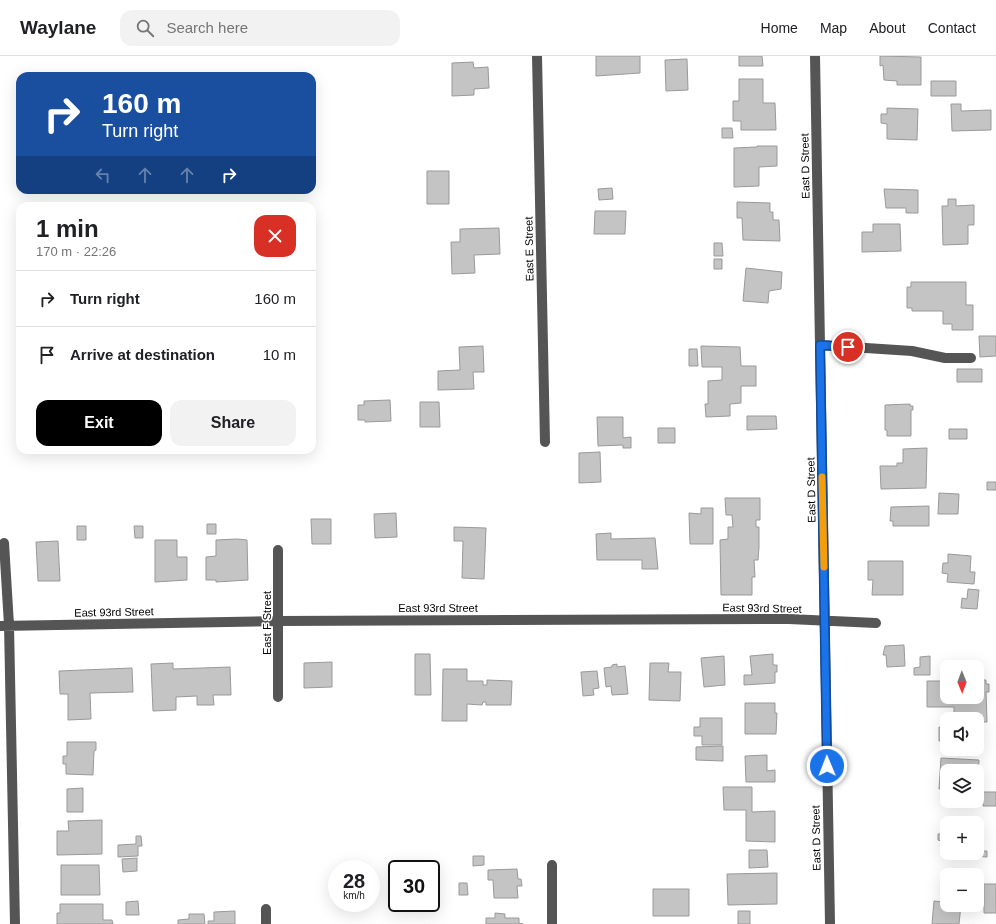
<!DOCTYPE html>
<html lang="en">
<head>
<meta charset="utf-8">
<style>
  :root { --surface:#fff; --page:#f2f2f2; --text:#202124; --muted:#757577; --line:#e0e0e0; --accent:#000 }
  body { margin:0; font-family:Arial,sans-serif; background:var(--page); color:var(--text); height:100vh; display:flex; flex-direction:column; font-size:15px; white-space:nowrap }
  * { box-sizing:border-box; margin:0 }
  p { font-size:13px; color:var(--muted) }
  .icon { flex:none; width:22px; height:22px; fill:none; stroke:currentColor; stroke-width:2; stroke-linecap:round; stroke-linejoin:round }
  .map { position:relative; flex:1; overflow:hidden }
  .side { position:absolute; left:16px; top:146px; width:300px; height:252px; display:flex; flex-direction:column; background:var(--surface); border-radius:12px; box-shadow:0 4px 16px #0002 }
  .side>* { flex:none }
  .hud { position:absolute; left:16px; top:16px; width:300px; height:122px; border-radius:12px; box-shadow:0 4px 16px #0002; background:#1a4fa0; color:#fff; overflow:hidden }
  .needle { width:26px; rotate:179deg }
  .buttons { position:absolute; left:940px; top:604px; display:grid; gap:8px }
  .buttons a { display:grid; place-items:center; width:44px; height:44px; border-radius:8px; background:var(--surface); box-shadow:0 4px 16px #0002; font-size:20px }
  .speed { position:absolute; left:328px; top:804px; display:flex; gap:8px; font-size:20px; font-weight:700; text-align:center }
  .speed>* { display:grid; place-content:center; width:52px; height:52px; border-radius:50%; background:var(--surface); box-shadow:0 4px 16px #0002; line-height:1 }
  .speed small { font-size:10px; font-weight:400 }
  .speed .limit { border:2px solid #111; border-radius:6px; background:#fff; color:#111 }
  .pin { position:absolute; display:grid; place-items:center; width:34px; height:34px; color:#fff; margin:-17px; border:2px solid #fff; border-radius:50%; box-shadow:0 1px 4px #0007 }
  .me { position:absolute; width:44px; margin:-22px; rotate:359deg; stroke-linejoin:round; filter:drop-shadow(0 0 3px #0008) }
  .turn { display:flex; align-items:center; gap:14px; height:84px; padding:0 20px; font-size:18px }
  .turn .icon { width:52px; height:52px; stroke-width:2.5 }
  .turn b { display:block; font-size:28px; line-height:34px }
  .lanes { display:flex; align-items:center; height:38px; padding:0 20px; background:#0003; justify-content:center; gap:20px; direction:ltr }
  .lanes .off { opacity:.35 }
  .round { display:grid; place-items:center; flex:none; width:42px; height:42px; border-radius:12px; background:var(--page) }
  .summary { display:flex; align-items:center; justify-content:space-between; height:68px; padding:0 20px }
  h1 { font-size:24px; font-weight:700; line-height:30px }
  .action { display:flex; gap:8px; margin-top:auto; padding:8px 20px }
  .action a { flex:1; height:46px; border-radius:12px; background:var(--accent); color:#fff; font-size:16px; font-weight:700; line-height:46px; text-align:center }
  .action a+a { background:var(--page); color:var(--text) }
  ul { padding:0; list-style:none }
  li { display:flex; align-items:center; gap:12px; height:56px; padding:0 20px; border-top:1px solid var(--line) }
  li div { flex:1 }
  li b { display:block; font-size:15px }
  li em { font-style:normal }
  header { display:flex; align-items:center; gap:24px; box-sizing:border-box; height:56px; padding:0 20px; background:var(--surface); border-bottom:1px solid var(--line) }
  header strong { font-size:19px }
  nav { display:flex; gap:22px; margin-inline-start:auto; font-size:14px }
  .search { width:280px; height:36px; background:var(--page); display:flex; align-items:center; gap:10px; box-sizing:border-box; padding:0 14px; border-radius:12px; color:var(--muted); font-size:15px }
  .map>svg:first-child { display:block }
  .building { fill:#c4c4c4; stroke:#999 }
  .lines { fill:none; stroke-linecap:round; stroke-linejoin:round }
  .minor { stroke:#555; stroke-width:10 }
  .route-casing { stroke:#114b97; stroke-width:10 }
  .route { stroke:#1a73e8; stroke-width:7 }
  .slow { stroke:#f59e0b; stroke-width:7 }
  .labels { text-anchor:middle; stroke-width:3; stroke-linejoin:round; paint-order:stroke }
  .street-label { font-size:11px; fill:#000; stroke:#fff }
</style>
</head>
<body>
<header>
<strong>Waylane</strong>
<div class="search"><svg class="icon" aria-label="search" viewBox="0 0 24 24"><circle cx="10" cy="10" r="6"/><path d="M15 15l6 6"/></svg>Search here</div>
<nav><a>Home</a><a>Map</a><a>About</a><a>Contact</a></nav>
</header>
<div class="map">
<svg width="996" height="868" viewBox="0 0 996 868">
  <rect width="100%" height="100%" fill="#fff"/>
  <!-- building -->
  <path class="building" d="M596 0H640V17L596 20Z
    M739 0H762L763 10H739Z
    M880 0 921 1V29H897V25L884 24 883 9 880 10Z
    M687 3 688 34 666 35 665 4Z
    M473 6 474 12 488 11 489 32 474 33V39L452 40V7Z
    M739 23H763V47H775L776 74H741V65H733V45H739Z
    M931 25H956V40H931Z
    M951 48H961V55L991 54V74L952 75Z
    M887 52 918 53 917 84 887 83V68L881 67V58H887Z
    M722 72H732L733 82H722Z
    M757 90H777V110L759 111V130L734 131V92L757 91Z
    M427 115H449V148H427Z
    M612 132 613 143 599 144 598 133Z
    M884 133 918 134V157H906V152H886Z
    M948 143H956V150L974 149V169H968V188L943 189 942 150H948Z
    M737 146 770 147V156H773V164H779L780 185 743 184 742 162H737Z
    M595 155H626L625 178H594Z
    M873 168H900L901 195 862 196V176H873Z
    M499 172 500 198 474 199 475 217 452 218 451 186H460V173Z
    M714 187H722L723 200H714Z
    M714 203H722V213H714Z
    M746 212 782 216 781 233 769 235 768 247 743 245Z
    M911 226H966V249H973V274H952V268H943V255H912V252H907V231H911Z
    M979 280H996V300L980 301Z
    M483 290 484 316H473L474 333 438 334V315L460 314 459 291Z
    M701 290 740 291 741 310H756V330H741V347L730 348V360L706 361 705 348H708V325L722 324V311H702Z
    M689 293H697L698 310H689Z
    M957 313H982V326H957Z
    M390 344 391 365 365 366V364H358V349H364V345Z
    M420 346H439L440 371H420Z
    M910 348V350H913V354H911V380H887V374H885V349Z
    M747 360H776L777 373 747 374Z
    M597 361H623V382L631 381V392H623V389L598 390Z
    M658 372H675V387H658Z
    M949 373H967V383H949Z
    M927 392 926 432 881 433 880 410H897V407H903V393Z
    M600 396 601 426 579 427V397Z
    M987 426H996V434H987Z
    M939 437 959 438 958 458H938Z
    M725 442H760V464H756V471H759V491L758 504H754L755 521H752V539H721L720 484 728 483V471H733L732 459H726Z
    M929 450V470H893V465H890L891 451Z
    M701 452H713V488H690L689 457 701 458Z
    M396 457 397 481 375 482 374 458Z
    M311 463H331V488H312Z
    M207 468H216V478H207Z
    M77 470H86V484H77Z
    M134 470H143V482H135Z
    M454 471 486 472 484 523 462 522 463 485H454Z
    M611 477V483L655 482 658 513H642V504H597L596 478Z
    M237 483 247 484 248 524 216 526V524H206V501L216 500V484Z
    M155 484H177V501H187V524L155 526Z
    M58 485 60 525H38L36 486Z
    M948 498 971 500 970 516H975L974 528 947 526 948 518 942 517 943 507H948Z
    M868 505H903V539H872L873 524H868Z
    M968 533 979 534 977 553 961 552 962 542 967 543Z
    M904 589 905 610 887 611 886 599H883L885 590Z
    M415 598H430L431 639H415Z
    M773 598V609H777V616H775V627L744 629V619H752L750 600Z
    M724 600 725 629 704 631 701 602Z
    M930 600V619H914V612L920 611V601Z
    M332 606V631L304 632V607Z
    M173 607V613L230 611 231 639H213L214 649H197V640L176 641V654L153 655 151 608Z
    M650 607H669L668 616H681L680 645 649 644Z
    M617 608V611L625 610 628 638 612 639 611 630 606 631 604 612 612 611V609Z
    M132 612 133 636 90 637 91 663 68 664V638H60L59 615Z
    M443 613H467V625H483V629H487V624L512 625 511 649H486V646H483L482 649 467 648V665H442Z
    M597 615 599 632 593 633 594 639 583 640 581 616Z
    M977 624H986V628H989V636H986L987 666H981V687H977V663H947V687V685H939V671H947L946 662H954V651H927V625H947V641H977Z
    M745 647H775V657H777L776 678H745Z
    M700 662H722V689H702V680H694V671H700Z
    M67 686H96V694L94 695 93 719 66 718V708H63V700H67Z
    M723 690V705L696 704V691Z
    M767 699V715L775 714V726H746L745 700Z
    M941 702 979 704 978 719 977 715H947V733H939Z
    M723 731H752V756L775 755V786L746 785V754H724Z
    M83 732V756H67V733Z
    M983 736H996V750H983Z
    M102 764V798L57 799V775H69L68 765Z
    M942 768H947V794H941V785L938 784V778H941Z
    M977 770H983L982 795H987V801L956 799V797H977Z
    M136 780H141L142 790H138V800L118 801V789L136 788Z
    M749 794H767L768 811 749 812Z
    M473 800H484V809L473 810Z
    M137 802V815L123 816 122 803Z
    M61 809H99L100 839H61Z
    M517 813 518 823H521L522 830H517L518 842H494L493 824H488V814Z
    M777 817V848L728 849 727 818Z
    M459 827H467L468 839H459Z
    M984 828H996V857H984Z
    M653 833H689V860H653Z
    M945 840H947V849H961L959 868H932L934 845 944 846Z
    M138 845 139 859H126V846Z
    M60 848H103V864H112L113 868H57V857H60Z
    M235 855V868H208V865H214V856Z
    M738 855H750V868H738Z
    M495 857 505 858V862H519V867L523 868H486V862H495Z
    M189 858H204L205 868H178V864L189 863Z"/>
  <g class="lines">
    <!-- minor -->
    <path class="minor" d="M537 0 545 386
      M815 0 830 868
      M820 289 912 295 945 302H971
      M4 487 9 569 15 868
      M278 494V641
      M0 570 279 565 789 563 876 567
      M266 853V868
      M552 868V809"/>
  </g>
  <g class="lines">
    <defs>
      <path id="route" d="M827 710 820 289 848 291"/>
    </defs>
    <!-- route casing -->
    <use href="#route" class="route-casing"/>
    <!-- route -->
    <use href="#route" class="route"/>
    <!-- slow -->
    <path class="slow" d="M822 421 824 511"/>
  </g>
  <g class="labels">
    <!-- street labels -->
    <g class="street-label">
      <text transform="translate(805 110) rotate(-91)" y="4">East D Street</text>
      <text transform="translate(529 193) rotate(-91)" y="4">East E Street</text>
      <text transform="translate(811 434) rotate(-91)" y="4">East D Street</text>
      <text x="438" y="556">East 93rd Street</text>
      <text transform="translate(762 552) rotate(1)" y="4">East 93rd Street</text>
      <text transform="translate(114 556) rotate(-1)" y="4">East 93rd Street</text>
      <text transform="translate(267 567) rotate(-90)" y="4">East F Street</text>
      <text transform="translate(816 782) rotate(-91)" y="4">East D Street</text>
    </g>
  </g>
</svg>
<div class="buttons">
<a><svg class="needle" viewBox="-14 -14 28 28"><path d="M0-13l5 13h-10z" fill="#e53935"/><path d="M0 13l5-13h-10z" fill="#757577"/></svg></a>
<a><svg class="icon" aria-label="sound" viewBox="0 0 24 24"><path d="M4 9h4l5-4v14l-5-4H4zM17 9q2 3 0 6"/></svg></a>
<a><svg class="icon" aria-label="layers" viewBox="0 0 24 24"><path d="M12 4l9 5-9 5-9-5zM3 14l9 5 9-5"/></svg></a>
<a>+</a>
<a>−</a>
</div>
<div class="speed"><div>28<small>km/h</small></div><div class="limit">30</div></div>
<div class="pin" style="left:848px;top:291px;background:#d93025"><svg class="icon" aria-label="arrive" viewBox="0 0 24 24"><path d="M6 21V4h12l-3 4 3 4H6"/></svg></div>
<svg class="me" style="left:827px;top:710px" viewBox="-20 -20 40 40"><circle r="17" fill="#1a73e8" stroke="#fff" stroke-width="3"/><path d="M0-11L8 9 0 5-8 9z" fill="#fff"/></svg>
<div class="hud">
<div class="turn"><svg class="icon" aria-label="right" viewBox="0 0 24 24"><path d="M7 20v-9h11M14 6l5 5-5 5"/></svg><div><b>160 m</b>Turn right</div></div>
<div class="lanes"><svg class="icon off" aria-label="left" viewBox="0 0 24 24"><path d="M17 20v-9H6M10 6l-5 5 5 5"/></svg><svg class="icon off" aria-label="ahead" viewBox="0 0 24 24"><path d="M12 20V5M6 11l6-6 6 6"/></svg><svg class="icon off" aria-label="ahead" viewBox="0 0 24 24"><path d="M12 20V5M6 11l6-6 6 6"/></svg><svg class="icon" aria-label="right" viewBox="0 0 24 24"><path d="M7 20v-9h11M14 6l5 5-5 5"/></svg></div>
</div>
<section class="side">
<div class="summary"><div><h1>1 min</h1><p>170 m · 22:26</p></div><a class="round" style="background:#d93025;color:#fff"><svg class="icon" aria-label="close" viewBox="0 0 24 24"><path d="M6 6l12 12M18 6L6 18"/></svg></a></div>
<ul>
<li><svg class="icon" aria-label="right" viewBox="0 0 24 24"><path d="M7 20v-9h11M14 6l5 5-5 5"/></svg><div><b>Turn right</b></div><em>160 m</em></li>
<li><svg class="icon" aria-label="arrive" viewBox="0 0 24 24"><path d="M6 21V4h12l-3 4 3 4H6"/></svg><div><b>Arrive at destination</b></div><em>10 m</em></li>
</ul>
<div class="action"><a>Exit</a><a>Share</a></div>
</section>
</div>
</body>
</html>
